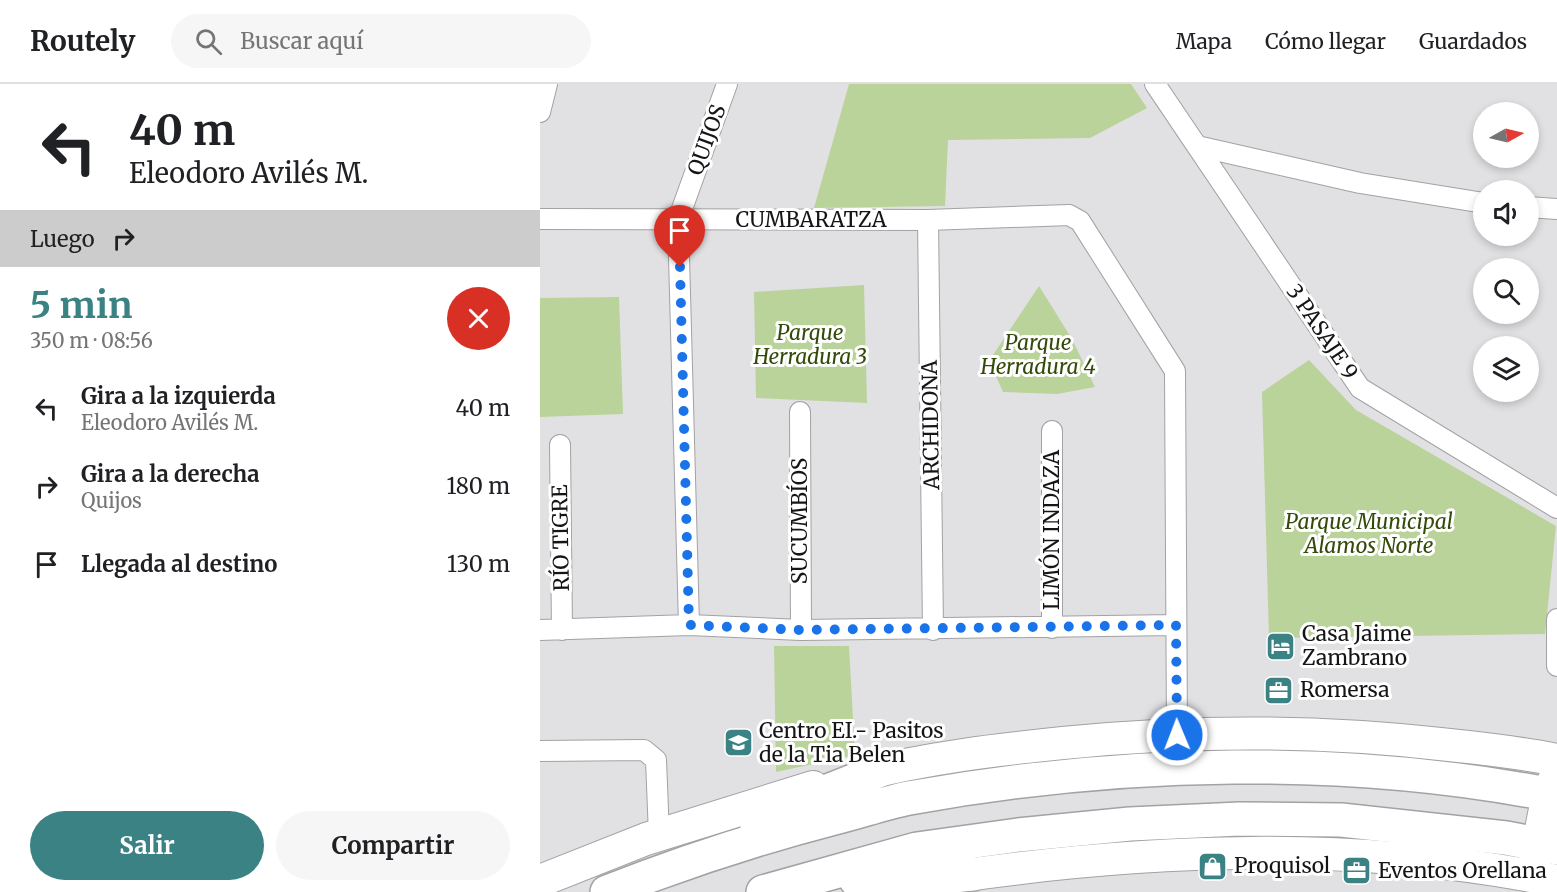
<!DOCTYPE html>
<html lang="es">
<head>
<meta charset="utf-8">
<style>
  :root { --surface:#fff; --page:#f6f6f6; --text:#202124; --muted:#757577; --line:#e0e0e0; --accent:#3a8283 }
  body { margin:0; font-family:Merriweather,serif; background:var(--page); color:var(--text); height:100vh; display:flex; flex-direction:column; font-size:22px; white-space:nowrap }
  * { box-sizing:border-box; margin:0 }
  p { font-size:20px; color:var(--muted) }
  .icon { flex:none; width:33px; height:33px; fill:none; stroke:currentColor; stroke-width:2; stroke-linecap:round; stroke-linejoin:round }
  .map { position:relative; flex:1; overflow:hidden }
  .drawer { display:flex; flex-direction:column; background:var(--surface); width:540px }
  .drawer>* { flex:none }
  .banner { background:#fff; color:var(--text); overflow:hidden }
  .needle { width:39px; rotate:82deg }
  .buttons { position:absolute; left:933px; top:18px; display:grid; gap:12px }
  .buttons a { display:grid; place-items:center; width:66px; height:66px; border-radius:50%; background:var(--surface); box-shadow:0 3px 9px #0003; font-size:30px }
  .pin { position:absolute; display:grid; place-items:center; width:51px; height:51px; color:#fff; margin:-62px -26px; border-radius:50% 50% 50% 0; rotate:-45deg; box-shadow:0 0 6px #0007 }
  .pin .icon { rotate:45deg }
  .me { position:absolute; width:66px; margin:-33px; rotate:359deg; stroke-linejoin:round; filter:drop-shadow(0 0 4px #0008) }
  .turn { display:flex; align-items:center; gap:21px; height:126px; padding:0 30px; font-size:27px }
  .turn .icon { width:78px; height:78px; stroke-width:2.5 }
  .turn b { display:block; font-size:42px; line-height:51px }
  .then { display:flex; align-items:center; height:57px; padding:0 30px; background:#0003; gap:12px; font-size:22px }
  .round { display:grid; place-items:center; flex:none; width:63px; height:63px; border-radius:32px; background:var(--page) }
  .overview { display:flex; align-items:center; justify-content:space-between; height:102px; padding:0 30px }
  h1 { font-size:36px; font-weight:700; line-height:45px; color:var(--accent) }
  .primary-button { display:flex; gap:12px; margin-top:auto; padding:12px 30px }
  .primary-button a { flex:1; height:69px; border-radius:36px; background:var(--accent); color:#fff; font-size:24px; font-weight:700; line-height:69px; text-align:center }
  .primary-button a+a { background:var(--page); color:var(--text) }
  ul { padding:0; list-style:none }
  li { display:flex; align-items:center; gap:18px; height:78px; padding:0 30px }
  li div { flex:1 }
  li b { display:block; font-size:22px }
  li em { font-style:normal }
  header { display:flex; align-items:center; gap:36px; box-sizing:border-box; height:84px; padding:0 30px; background:var(--surface); border-bottom:2px solid var(--line) }
  header strong { font-size:28px }
  nav { display:flex; gap:33px; margin-inline-start:auto; font-size:21px }
  .search { width:420px; height:54px; background:var(--page); display:flex; align-items:center; gap:15px; box-sizing:border-box; padding:0 21px; border-radius:33px; color:var(--muted); font-size:22px }
  main { display:flex; flex:1; min-height:0 }
  .map>svg:first-child { display:block }
  .green { fill:#bad39a }
  .lines { fill:none; stroke-linecap:round; stroke-linejoin:round }
  .street-casing { stroke:#a2a2a5; stroke-width:22 }
  .primary-casing { stroke:#a2a2a5; stroke-width:34 }
  .highway-casing { stroke:#a2a2a5; stroke-width:36 }
  .street { stroke:#fff; stroke-width:20 }
  .primary { stroke:#fff; stroke-width:32 }
  .highway { stroke:#fff; stroke-width:33 }
  .route { stroke:#1a73e8; stroke-width:10; stroke-dasharray:0 18 }
  .labels { text-anchor:middle; stroke-width:6; stroke-linejoin:round; paint-order:stroke }
  .street-label { font-size:21px; fill:#151516; stroke:#fff }
  .park-label { font-size:21px; font-style:italic; fill:#334a08; stroke:#fff }
  .poi-label { font-size:21px; fill:#151516; stroke:#fff; text-anchor:start }
</style>
</head>
<body>
<header>
<strong>Routely</strong>
<div class="search"><svg class="icon" aria-label="search" viewBox="0 0 24 24"><circle cx="10" cy="10" r="6"/><path d="M15 15l6 6"/></svg>Buscar aquí</div>
<nav><a>Mapa</a><a>Cómo llegar</a><a>Guardados</a></nav>
</header>
<main>
<section class="drawer">
<div class="banner">
<div class="turn"><svg class="icon" aria-label="left" viewBox="0 0 24 24"><path d="M17 20v-9H6M10 6l-5 5 5 5"/></svg><div><b>40 m</b>Eleodoro Avilés M.</div></div>
<div class="then">Luego<svg class="icon" aria-label="right" viewBox="0 0 24 24"><path d="M7 20v-9h11M14 6l5 5-5 5"/></svg></div>
</div>
<div class="overview"><div><h1>5 min</h1><p>350 m · 08:56</p></div><a class="round" style="background:#d93025;color:#fff"><svg class="icon" aria-label="close" viewBox="0 0 24 24"><path d="M6 6l12 12M18 6L6 18"/></svg></a></div>
<ul>
<li><svg class="icon" aria-label="left" viewBox="0 0 24 24"><path d="M17 20v-9H6M10 6l-5 5 5 5"/></svg><div><b>Gira a la izquierda</b><p>Eleodoro Avilés M.</p></div><em>40 m</em></li>
<li><svg class="icon" aria-label="right" viewBox="0 0 24 24"><path d="M7 20v-9h11M14 6l5 5-5 5"/></svg><div><b>Gira a la derecha</b><p>Quijos</p></div><em>180 m</em></li>
<li><svg class="icon" aria-label="arrive" viewBox="0 0 24 24"><path d="M6 21V4h12l-3 4 3 4H6"/></svg><div><b>Llegada al destino</b></div><em>130 m</em></li>
</ul>
<div class="primary-button"><a>Salir</a><a>Compartir</a></div>
</section>
<div class="map">
<svg width="1017" height="808" viewBox="0 0 1017 808">
  <rect width="100%" height="100%" fill="#e1e1e4"/>
  <!-- green -->
  <path class="green" d="M309 0H591L607 24 550 54 408 56 405 122 274 124Z
    M324 201 327 319 216 314 214 208Z
    M499 202 532 255 555 303 517 310 463 308 449 277Z
    M79 213 83 330 0 333V214Z
    M769 276 816 326 1016 442 1005 550 729 554 722 308Z
    M234 562H309L315 671 236 688Z"/>
  <g class="lines">
    <defs>
      <path id="street" d="M615 0 820 304 1017 424
        M0 28 7 0
        M657 62 820 99 944 119
        M988 123 1017 125
        M0 135 388 136 529 131 540 137 635 287 637 651
        M388 136 393 546
        M260 328 261 546
        M512 347V544
        M20 361 22 546
        M1017 535V582
        M149 541 138 136 187 0
        M0 546 149 541 261 546 636 541
        M0 667 104 666 116 676 119 751"/>
      <path id="primary" d="M321 691C387 674 455 666 523 659 649 646 774 646 900 660 939 664 978 668 1017 676
        M993 786 1008 710 1017 689
        M405 794C609 764 815 756 1017 797
        M0 797 106 755 273 703"/>
      <path id="highway" d="M217 742 252 721 346 684
        M316 796 433 790
        M67 808C141 779 217 754 294 734 319 728 344 719 369 714 581 676 806 670 1017 712
        M223 808 377 765 478 751 590 740 700 735 801 736 966 754 1017 764"/>
    </defs>
    <!-- street casing -->
    <use href="#street" class="street-casing"/>
    <!-- primary casing -->
    <use href="#primary" class="primary-casing"/>
    <!-- highway casing -->
    <use href="#highway" class="highway-casing"/>
    <!-- street -->
    <use href="#street" class="street"/>
    <!-- primary -->
    <use href="#primary" class="primary"/>
    <!-- highway -->
    <use href="#highway" class="highway"/>
  </g>
  <g class="lines">
    <!-- route -->
    <path class="route" d="M140 183 149 541 261 546 636 541 637 651"/>
  </g>
  <!-- icons -->
  <defs>
    <symbol id="hotel-square" viewBox="-11 -11 22 22"><rect x="-9" y="-9" width="18" height="18" rx="4" fill="#3a8283" stroke="#fff"/><path d="M-6-4.5h1.5V1H6V5H4.5V3h-9V5H-6ZM-4 0a1.8 1.8 0 1 1 3.6 0ZM.5 0V-2.5h3Q6-2.5 6 0Z" fill="#fff"/></symbol>
    <symbol id="office-square" viewBox="-11 -11 22 22"><rect x="-9" y="-9" width="18" height="18" rx="4" fill="#3a8283" stroke="#fff"/><path d="M-6-3h4V-5.5h4V-3h4V5H-6ZM-1-4.5V-3h2v-1.5ZM-6 0V1H6V0Z" fill="#fff"/></symbol>
    <symbol id="school-square" viewBox="-11 -11 22 22"><rect x="-9" y="-9" width="18" height="18" rx="4" fill="#3a8283" stroke="#fff"/><path d="M0-5L7-2L0 1L-7-2ZM-4 1L0 2.5L4 1V4Q0 6-4 4Z" fill="#fff"/></symbol>
    <symbol id="shop-square" viewBox="-11 -11 22 22"><rect x="-9" y="-9" width="18" height="18" rx="4" fill="#3a8283" stroke="#fff"/><path d="M-5-2.5h2.3a2.7 3.5 0 0 1 5.4 0H5L5.5 6h-11ZM-1.5-2.5h3a1.5 2.3 0 0 0-3 0Z" fill="#fff"/></symbol>
  </defs>
  <g fill-rule="evenodd">
    <use href="#hotel-square" x="724" y="546" width="33" height="33"/>
    <use href="#office-square" x="722" y="590" width="33" height="33"/>
    <use href="#school-square" x="182" y="642" width="33" height="33"/>
    <use href="#shop-square" x="656" y="766" width="33" height="33"/>
    <use href="#office-square" x="800" y="770" width="33" height="33"/>
  </g>
  <g class="labels">
    <!-- street labels -->
    <g class="street-label">
      <text transform="translate(167 56) rotate(-70)" y="7">QUIJOS</text>
      <text x="271" y="143">CUMBARATZA</text>
      <text transform="translate(782 248) rotate(56)" y="7">3 PASAJE 9</text>
      <text transform="translate(391 341) rotate(-91)" y="7">ARCHIDONA</text>
      <text transform="translate(260 437) rotate(-90)" y="7">SUCUMBÍOS</text>
      <text transform="translate(512 446) rotate(-90)" y="7">LIMÓN INDAZA</text>
      <text transform="translate(21 454) rotate(-91)" y="7">RÍO TIGRE</text>
    </g>
    <!-- park labels -->
    <g class="park-label">
      <text x="270" y="256">Parque<tspan x="270" dy="24">Herradura 3</tspan></text>
      <text x="498" y="266">Parque<tspan x="498" dy="24">Herradura 4</tspan></text>
      <text x="829" y="445">Parque Municipal<tspan x="829" dy="24">Alamos Norte</tspan></text>
    </g>
    <!-- poi labels -->
    <g class="poi-label">
      <text x="762" y="557">Casa Jaime<tspan x="762" dy="24">Zambrano</tspan></text>
      <text x="760" y="613">Romersa</text>
      <text x="219" y="654">Centro EI.- Pasitos<tspan x="219" dy="24">de la Tia Belen</tspan></text>
      <text x="694" y="789">Proquisol</text>
      <text x="838" y="794">Eventos Orellana</text>
    </g>
  </g>
</svg>
<div class="buttons">
<a><svg class="needle" viewBox="-14 -14 28 28"><path d="M0-13l5 13h-10z" fill="#e53935"/><path d="M0 13l5-13h-10z" fill="#757577"/></svg></a>
<a><svg class="icon" aria-label="sound" viewBox="0 0 24 24"><path d="M4 9h4l5-4v14l-5-4H4zM17 9q2 3 0 6"/></svg></a>
<a><svg class="icon" aria-label="search" viewBox="0 0 24 24"><circle cx="10" cy="10" r="6"/><path d="M15 15l6 6"/></svg></a>
<a><svg class="icon" aria-label="layers" viewBox="0 0 24 24"><path d="M12 4l9 5-9 5-9-5zM3 14l9 5 9-5"/></svg></a>
</div>
<div class="pin" style="left:140px;top:183px;background:#d93025"><svg class="icon" aria-label="arrive" viewBox="0 0 24 24"><path d="M6 21V4h12l-3 4 3 4H6"/></svg></div>
<svg class="me" style="left:637px;top:651px" viewBox="-20 -20 40 40"><circle r="17" fill="#1a73e8" stroke="#fff" stroke-width="3"/><path d="M0-11L8 9 0 5-8 9z" fill="#fff"/></svg>
</div>
</main>
</body>
</html>
